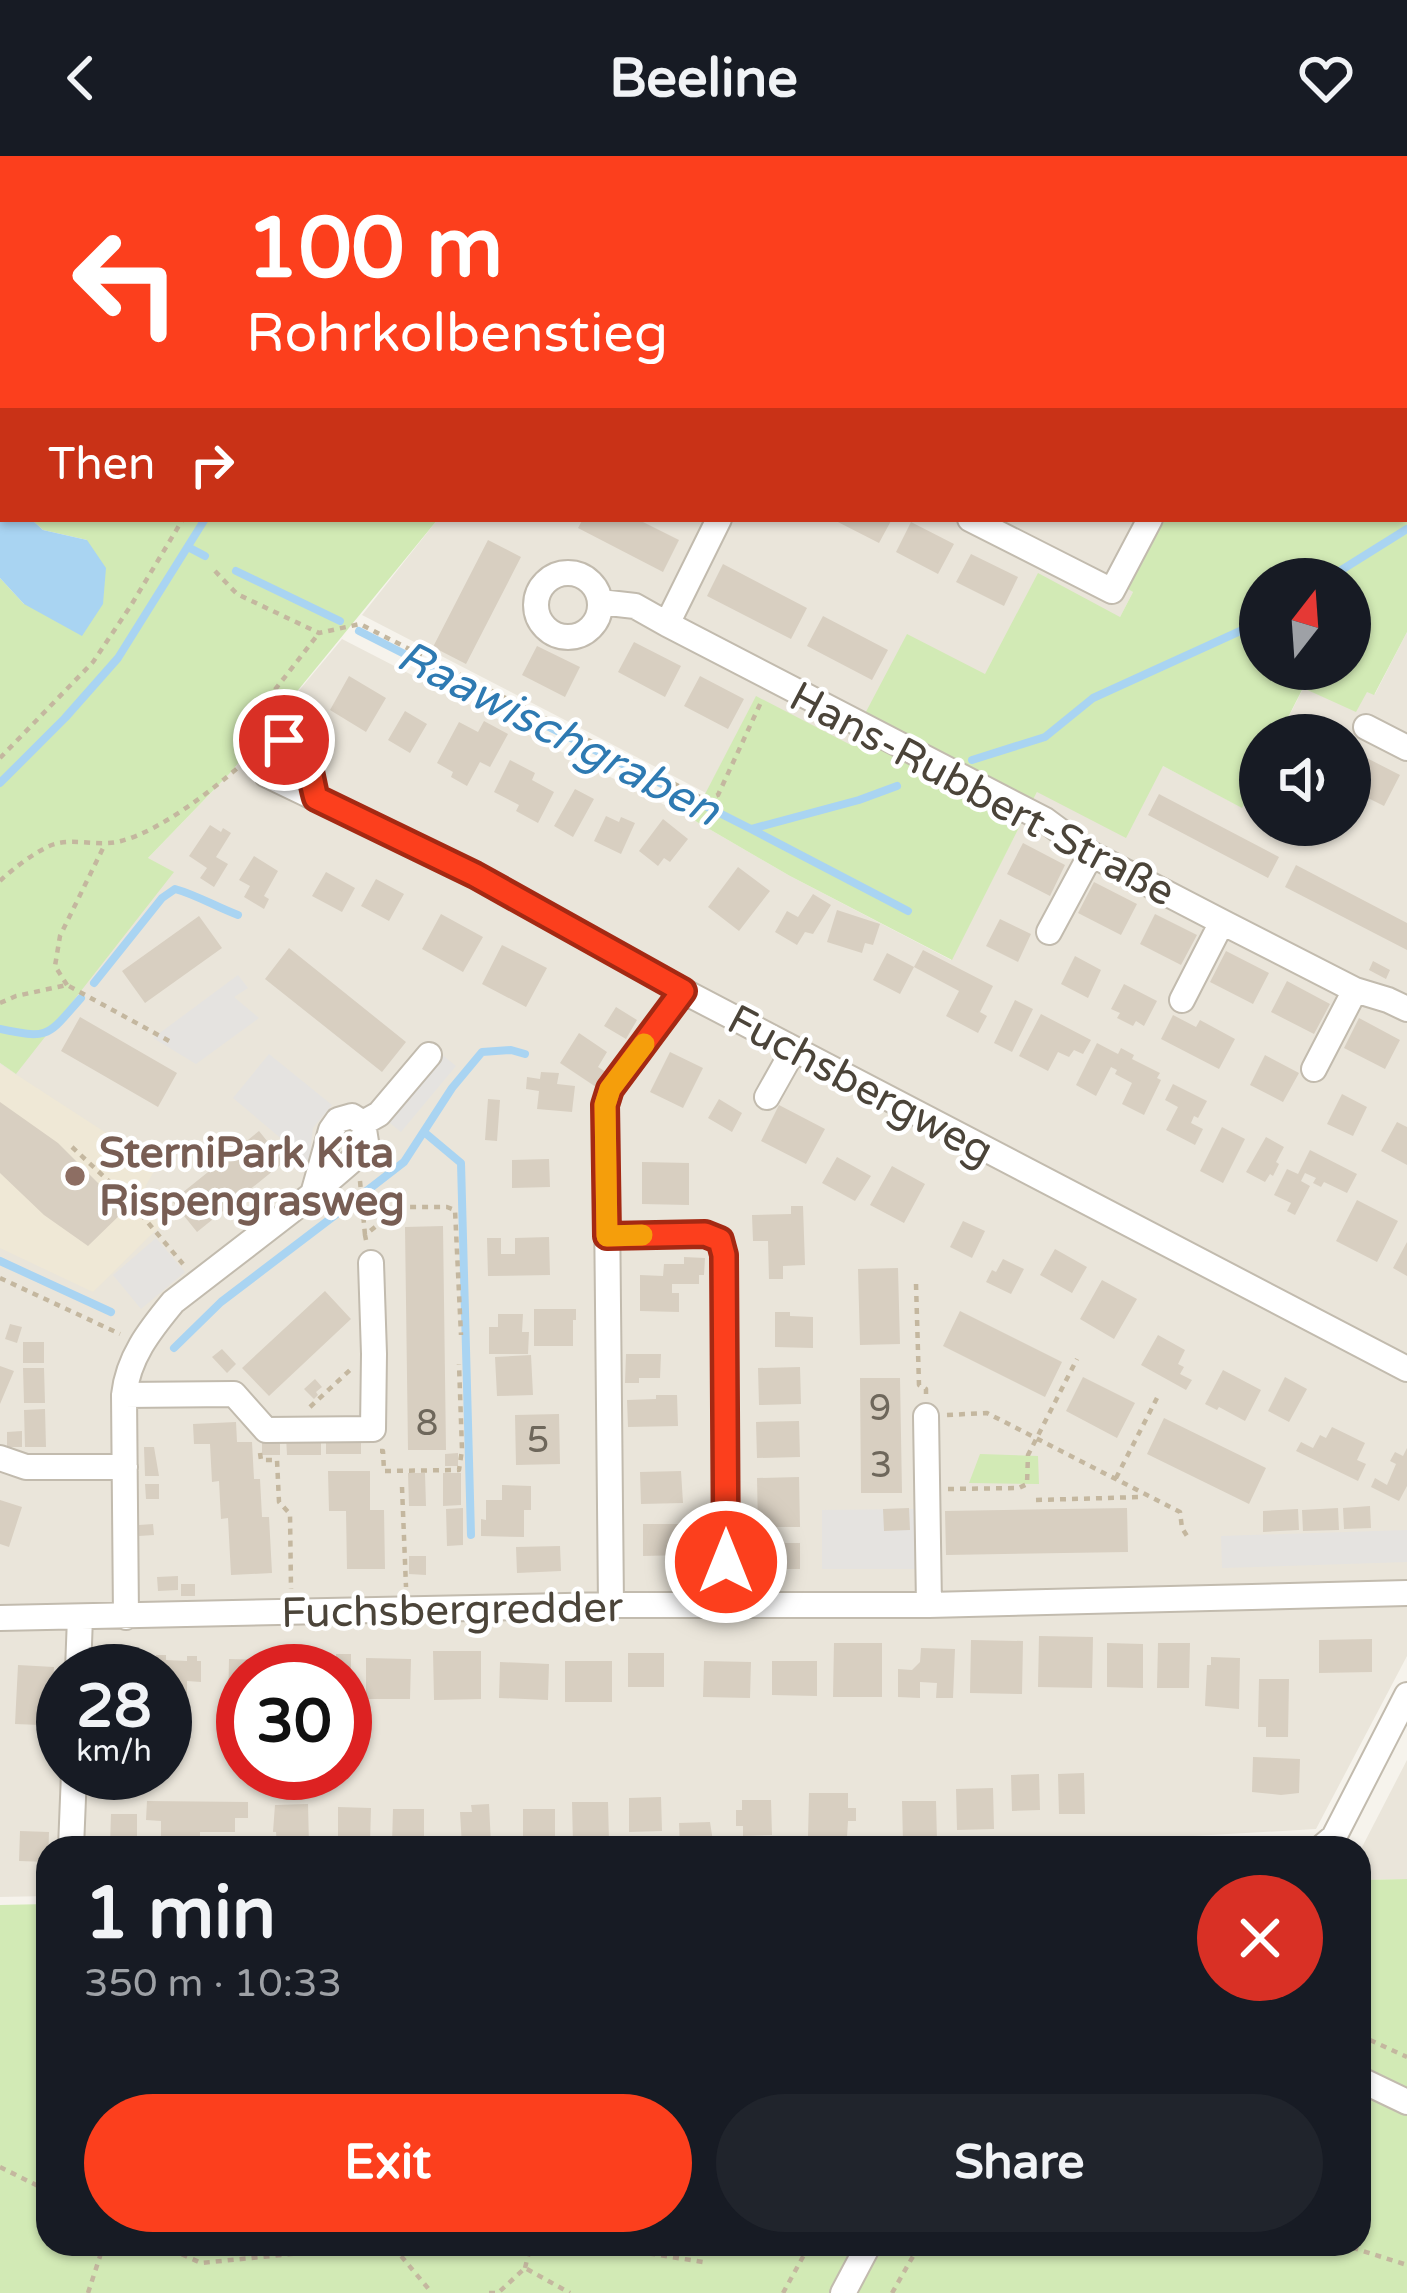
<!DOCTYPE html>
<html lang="en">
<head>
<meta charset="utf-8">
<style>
  :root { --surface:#171b24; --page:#20242c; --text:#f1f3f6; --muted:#9ea1a6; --accent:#fc3f1d }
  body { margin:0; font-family:"Varela Round",sans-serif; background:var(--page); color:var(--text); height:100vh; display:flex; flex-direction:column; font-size:45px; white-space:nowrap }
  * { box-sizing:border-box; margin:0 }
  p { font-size:39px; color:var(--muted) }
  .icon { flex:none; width:66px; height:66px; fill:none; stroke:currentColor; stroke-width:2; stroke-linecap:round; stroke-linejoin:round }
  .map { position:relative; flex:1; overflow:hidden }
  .drawer { position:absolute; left:36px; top:1680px; width:1335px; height:420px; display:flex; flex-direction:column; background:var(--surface); border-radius:36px; box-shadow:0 3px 9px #0004 }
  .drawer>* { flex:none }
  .guide { position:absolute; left:0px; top:0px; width:1407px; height:366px; box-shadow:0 3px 9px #0004; background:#fc3f1d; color:#fff; overflow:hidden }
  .needle { width:78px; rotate:17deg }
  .fabs { position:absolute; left:1239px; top:402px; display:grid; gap:24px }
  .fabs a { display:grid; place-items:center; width:132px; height:132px; border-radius:50%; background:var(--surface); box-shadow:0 3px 9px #0004; font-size:60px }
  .speed { position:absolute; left:36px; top:1488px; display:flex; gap:24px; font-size:60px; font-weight:700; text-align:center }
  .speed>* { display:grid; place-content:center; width:156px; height:156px; border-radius:50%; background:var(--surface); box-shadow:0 3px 9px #0004; line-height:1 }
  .speed small { font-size:30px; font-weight:400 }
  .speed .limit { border:18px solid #d22; background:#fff; color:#111 }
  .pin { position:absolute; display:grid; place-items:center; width:102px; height:102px; color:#fff; margin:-51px; border:6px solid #fff; border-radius:50%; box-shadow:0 3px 12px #0007 }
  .me { position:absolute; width:132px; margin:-66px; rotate:0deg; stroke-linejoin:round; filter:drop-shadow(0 0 9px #0008) }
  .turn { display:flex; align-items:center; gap:42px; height:252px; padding:0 48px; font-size:54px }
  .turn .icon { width:156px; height:156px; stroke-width:2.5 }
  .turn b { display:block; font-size:84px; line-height:102px }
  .then { display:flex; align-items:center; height:114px; padding:0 48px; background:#0003; gap:24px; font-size:45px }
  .round { display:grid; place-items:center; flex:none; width:126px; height:126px; border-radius:63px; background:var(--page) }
  .headline { display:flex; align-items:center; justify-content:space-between; height:204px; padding:0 48px }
  h1 { font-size:72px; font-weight:700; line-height:90px }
  .primary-button { display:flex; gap:24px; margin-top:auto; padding:24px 48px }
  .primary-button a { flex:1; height:138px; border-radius:72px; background:var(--accent); color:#fff; font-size:48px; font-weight:700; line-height:138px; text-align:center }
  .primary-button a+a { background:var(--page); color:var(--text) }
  header { display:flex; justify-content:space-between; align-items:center; height:156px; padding:0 48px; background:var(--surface); font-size:54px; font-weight:700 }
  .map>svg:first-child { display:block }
  .residential { fill:#eae5da; fill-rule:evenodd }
  .education { fill:#efe8d6 }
  .green { fill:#d2eab5; fill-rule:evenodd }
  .parking { fill:#e5e3e0 }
  .water { fill:#a9d4f2 }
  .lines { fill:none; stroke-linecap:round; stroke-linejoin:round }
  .stream { stroke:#a9d4f2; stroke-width:8 }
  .building { fill:#d8cfc1 }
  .minor-casing { stroke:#c2bbae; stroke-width:28 }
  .path { stroke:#c4b79f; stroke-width:4.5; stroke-dasharray:6 6; stroke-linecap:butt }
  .minor { stroke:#fff; stroke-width:24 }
  .route-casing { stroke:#a42913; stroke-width:30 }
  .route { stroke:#fc3f1d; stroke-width:21 }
  .slow { stroke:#f59e0b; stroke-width:21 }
  .education-dot { fill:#8d6e63; stroke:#fff; stroke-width:4.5 }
  .labels { text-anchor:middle; stroke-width:9; stroke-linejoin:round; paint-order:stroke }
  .number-label { font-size:36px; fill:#6e675b }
  .street-label { font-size:42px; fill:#4b4439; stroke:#fff }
  .education-label { font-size:42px; font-weight:bold; fill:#785e54; stroke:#fff; text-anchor:start }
  .water-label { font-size:45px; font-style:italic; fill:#2e7ab2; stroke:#fff }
</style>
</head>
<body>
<header><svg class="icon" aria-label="back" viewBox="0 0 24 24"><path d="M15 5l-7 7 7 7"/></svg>Beeline<svg class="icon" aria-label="heart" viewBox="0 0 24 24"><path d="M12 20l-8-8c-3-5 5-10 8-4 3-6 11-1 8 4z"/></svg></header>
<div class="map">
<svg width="1407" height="2137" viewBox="0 0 1407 2137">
  <rect width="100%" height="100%" fill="#f6f3ec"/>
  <!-- residential -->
  <path class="residential" d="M625 0H1407V251L1404 257V3H621Z
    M438 363H1165L1128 432 1133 436 1120 461 985 518 849 589 756 541 706 637 362 459Z
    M1407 476V1500L1316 1673 1071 1687 1068 1692H48V1740L0 1741V907L15 917 173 716 147 703 231 616 342 483 692 663 790 720 951 804 1037 636 1163 610 1241 651 1260 616V669H1350V579H1279L1304 531 1367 535 1375 538ZM63 1515H165V1617H63ZM243 1515H345V1617H243Z
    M1407 1604V1723L1359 1724V1697Z"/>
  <!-- education -->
  <path class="education" d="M0 908 157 1010 145 1031 171 1063 155 1075 93 1136 0 1092Z"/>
  <!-- green -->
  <path class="green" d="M0 0H625L621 3H3V267L0 265Z
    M1407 251V476L1374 539 1367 536 1356 556 1303 532 1279 579H1260V616L1242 652 1163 610 1126 682 1037 636 952 804 790 720 692 663 756 540 849 588 907 478 985 518 1038 417 1120 461 1133 436 1128 433 1165 363H1255L1261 366 1263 363H1404V257ZM1260 423H1350V513H1260Z
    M31 363H438L231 616 148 702 174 716 16 918 0 907V422L24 448 87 384 43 374Z
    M980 1298 1038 1300 1039 1328 969 1327Z
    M1407 1723V2137H0V1749L48 1748V2088H1359V1724Z"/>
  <!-- parking -->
  <path class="parking" d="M238 819 248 832 234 841 259 862 196 908 153 882Z
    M429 888 456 910 401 976 374 954Z
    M269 898 332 949 313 972 309 1006 233 942Z
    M156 1082 185 1116 141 1153 113 1119Z
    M914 1353 915 1413H822V1354Z
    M1407 1374V1406L1222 1412 1221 1380Z"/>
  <!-- water -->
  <path class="water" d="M0 265 3 267V363H31L43 374 87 384 106 412 103 448 82 480 24 448 0 422Z"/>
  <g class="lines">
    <!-- stream -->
    <path class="stream" d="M458 3 461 0
      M188 391 205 400
      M236 415 340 465
      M1327 423 1407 373
      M359 475 751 673 859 644 897 630
      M972 604 1045 581 1093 542 1260 466
      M0 627 65 562 118 502 205 363
      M751 673 908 755
      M94 827 162 742 175 733C197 739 216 751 238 759
      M0 873C51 884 48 879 81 842
      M424 976 461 1007 471 1379
      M364 1037 404 1006 452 932 482 896 511 894 525 898
      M0 1105 111 1156
      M174 1192 221 1146 359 1041"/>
  </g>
  <!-- building -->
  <path class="building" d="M583 363H637L679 384 663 416 578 372Z
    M832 363H892L879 387Z
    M911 366 954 388 938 418 896 396Z
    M488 384 521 401 466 508 433 491Z
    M971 398 1018 421 1004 450 956 426Z
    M723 408 807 452 791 483 707 440Z
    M823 460 888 494 872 524 807 490Z
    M634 486 681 510 665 541 618 516Z
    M537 490 580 511 565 541 522 519Z
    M349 520 386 542 366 576 330 554Z
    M700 520 744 543 728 573 684 550Z
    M405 555 427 568 410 597 388 584Z
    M484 565 508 578 490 611 480 606 467 630 451 621 453 616 437 607 459 566 478 576Z
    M1296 566 1321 579H1290Z
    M1357 597 1400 619 1384 650 1350 633V610Z
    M510 604 535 617 532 624 554 636 538 667 516 655 519 649 494 636Z
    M575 633 594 643 573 681 554 670Z
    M1159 638 1279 701 1268 722 1148 659Z
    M606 660 619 666 621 661 635 667 621 698 594 685Z
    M663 663 688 683 670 706 664 702 658 710 639 695Z
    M210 669 221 676 223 672 231 677 216 701 228 708 214 731 200 722 207 712 189 700Z
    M1023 687 1065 709 1050 740 1007 718Z
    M254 700 278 715 264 740 269 743 264 753 244 741 250 730 239 724Z
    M1296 709 1407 767V794L1285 731Z
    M738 711 770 735 739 775 708 751Z
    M326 716 355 732 342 756 312 740Z
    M376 723 404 738 389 765 361 750Z
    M1094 726 1137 748 1121 779 1078 757Z
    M813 738 831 749 813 778 805 776 797 789 775 776 787 755 798 761Z
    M837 754 880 768 873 789 865 787 862 797 827 786Z
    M441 758 483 781 463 816 422 793Z
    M1155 758 1197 779 1181 809 1140 788Z
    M199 760 222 792 145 847 122 815Z
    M1000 763 1031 778 1018 806 986 790Z
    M502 789 547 812 526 851 482 828Z
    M289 792 406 886 382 916 265 823Z
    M923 794 993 830 980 856 987 860 978 877 946 860 959 835 914 811Z
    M1226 795 1269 817 1253 848 1210 826Z
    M887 797 914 811 900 838 873 824Z
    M1075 800 1101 814 1088 842 1061 828Z
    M1373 805 1390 814 1386 823 1369 814Z
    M1287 825 1330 848 1314 878 1271 856Z
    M1124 828 1157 845 1144 870 1136 865 1133 870 1117 862 1120 857 1111 853Z
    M1015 844 1033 853 1012 896 994 887Z
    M616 851 637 864 626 883 604 870Z
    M1041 858 1091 884 1083 898 1074 894 1069 901 1058 896 1048 915 1019 900Z
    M1173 859 1196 871 1200 864 1235 883 1219 913 1161 883Z
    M80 861 177 917 158 951 61 895Z
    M1359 862 1400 884 1385 913 1344 892Z
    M579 877 607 896 598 911 606 916 596 931 560 907Z
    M1097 887 1118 898 1121 892 1134 899 1132 903 1160 917 1157 922 1161 924 1144 959 1122 948 1132 927 1115 918 1117 914 1111 911 1096 940 1076 929Z
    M670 896 703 912 683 952 650 936Z
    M1265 899 1299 917 1283 946 1250 929Z
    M541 916 559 917 557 928 575 930 572 956 537 953 539 935 526 933 527 921 540 923Z
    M1173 928 1207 945 1198 962 1194 960 1191 967 1203 973 1195 989 1166 974 1178 951 1165 944Z
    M1342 938 1367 951 1353 980 1327 968Z
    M488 943 500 944 497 985 485 984Z
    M719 943 742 957 732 976 708 962Z
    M0 946 58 987 125 1054 88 1090 44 1059 0 1017Z
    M779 949 825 973 806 1008 761 985Z
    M1397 966 1407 971V1009L1381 995Z
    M1222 971 1245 983 1223 1027 1200 1015Z
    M259 975 284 1006 197 1076 172 1045Z
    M1266 981 1284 991 1276 1006 1279 1008 1273 1020 1270 1018 1265 1026 1246 1016Z
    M1310 994 1357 1018 1347 1037 1324 1026 1321 1031 1313 1027 1316 1022 1305 1017 1301 1025 1310 1030 1295 1059 1287 1055 1291 1047 1274 1039 1287 1013 1298 1018Z
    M837 1001 871 1020 855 1045 822 1027Z
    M549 1003 550 1031 512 1032V1004Z
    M642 1006 689 1007V1049L642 1048Z
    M892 1010 925 1028 904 1067 870 1049Z
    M1357 1044 1398 1065 1377 1106 1336 1085Z
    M791 1050H803L805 1109 783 1110V1123H769L768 1085H753L752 1059 791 1058Z
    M963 1065 985 1075 972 1102 950 1091Z
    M443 1070 446 1294H408L405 1071Z
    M549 1081 550 1119 488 1120 487 1082H501V1098H515V1082Z
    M1407 1086V1120L1393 1112Z
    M1055 1093 1087 1111 1072 1137 1040 1119Z
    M684 1101 705 1102 704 1119H699V1128H672V1137H679V1156L640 1155V1119L663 1120 664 1108H684Z
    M1003 1103 1024 1113 1011 1138 986 1126 992 1114 996 1116Z
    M898 1112 900 1188 860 1189 858 1113Z
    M1102 1124 1137 1143 1114 1183 1080 1163Z
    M325 1135 351 1163 269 1240 242 1212Z
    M534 1153H576V1164H573V1190H534Z
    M960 1155 1062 1206 1045 1241 943 1190Z
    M775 1156H790V1160L813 1161V1192L775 1191Z
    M498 1158H523L522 1176H529L528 1198H489V1171H498Z
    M10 1168 22 1171 17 1187 5 1183Z
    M1158 1179 1185 1194 1178 1208 1184 1211 1180 1218 1192 1224 1186 1234 1141 1209Z
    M23 1186H44V1207H23Z
    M222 1193 236 1208 227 1217 212 1201Z
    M626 1198H661L660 1222H639V1227H625Z
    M531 1199 533 1239 497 1240 495 1201Z
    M0 1210 14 1215 0 1248Z
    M800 1211 801 1248 759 1249 758 1212Z
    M23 1212H44L45 1247H24Z
    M1223 1214 1261 1234 1245 1265 1219 1251 1217 1254 1205 1248Z
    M1083 1221 1135 1247 1117 1282 1066 1255Z
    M1285 1221 1307 1233 1289 1266 1268 1255Z
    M860 1222H900L902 1337H861Z
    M315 1223 322 1231 316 1236 318 1239 314 1243 304 1233Z
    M656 1239H677L678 1270 628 1271 627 1244 656 1243Z
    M45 1253 46 1291H25L24 1254Z
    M559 1258 560 1308 516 1309 515 1259Z
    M1164 1262 1266 1312 1249 1348 1147 1298Z
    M799 1265 800 1301 757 1302 756 1266Z
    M236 1266 237 1286H252L254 1323H260L262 1361H269L272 1417 231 1419 228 1362 221 1363 219 1325 212 1326 210 1288H194L193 1268Z
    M1332 1271 1365 1287 1357 1304 1366 1308 1358 1325 1296 1295 1301 1286 1313 1292 1320 1279 1326 1282Z
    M22 1275V1291H7V1276Z
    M280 1281V1299H262V1282Z
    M286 1281H321V1299H287Z
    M326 1281H361V1298H326Z
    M144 1291H154L159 1320H145Z
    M1407 1292V1330L1399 1345 1371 1331 1375 1322 1387 1329 1396 1308 1390 1305 1395 1296 1403 1300Z
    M458 1297V1310H445V1298Z
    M328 1315H370V1354H384L385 1413H347L346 1355H329Z
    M681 1315 683 1347 641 1348 640 1316Z
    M408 1317H425L426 1350H409Z
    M443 1317H461V1349L443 1350Z
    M799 1321 800 1371H758L757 1322Z
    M145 1328H159V1343H146Z
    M502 1329 531 1330V1354H524V1381L481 1380V1363L486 1364V1344H502Z
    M0 1344 22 1351 9 1391 0 1388Z
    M1370 1350 1371 1372 1344 1373 1343 1352Z
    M463 1352V1389L447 1390 446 1353Z
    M909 1352 910 1374 884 1375 883 1353Z
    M1127 1352 1128 1396 946 1399 945 1355Z
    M1338 1352 1339 1374 1303 1375 1302 1354Z
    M1298 1353 1299 1374 1263 1376V1355Z
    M153 1368 154 1379 139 1380V1369Z
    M643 1368H682L683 1399 643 1400Z
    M759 1387H800V1413H759Z
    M560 1390 561 1415 517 1417 516 1391Z
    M409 1400H426V1419L409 1418Z
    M178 1420V1434L158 1435 157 1421Z
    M181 1428H195V1440H181Z
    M1039 1480 1093 1481 1092 1532 1038 1531Z
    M1372 1483V1516L1319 1517V1484Z
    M971 1484 1023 1485 1022 1538 970 1537Z
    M834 1487H882V1541H833Z
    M1107 1487 1143 1488V1532L1107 1531Z
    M1158 1487H1190L1189 1532H1157Z
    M921 1492 955 1493 953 1542H936L937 1527 920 1526V1542L898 1541V1513L912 1514 920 1506Z
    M433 1495H481V1543L434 1544Z
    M628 1497H664V1531H628Z
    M336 1498H351V1530H345V1515H331V1503H336Z
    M156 1499H166V1504L187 1505V1500H197V1505H201V1526L187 1525V1540L165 1539V1515H155Z
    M1211 1501 1240 1502 1239 1553 1205 1550 1207 1509H1211Z
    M366 1502 411 1503 410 1543H366Z
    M229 1503 272 1504V1515H243V1555L228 1554Z
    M565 1505H612V1546H565Z
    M704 1505 751 1506 750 1542 703 1541Z
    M772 1505H817V1540L772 1539Z
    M500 1506 549 1508 548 1544 499 1542Z
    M18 1509 54 1511 51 1563 41 1562 40 1569 15 1568Z
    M1259 1523H1289L1288 1581H1266V1571H1258Z
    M1253 1601 1300 1603 1299 1637 1281 1639 1252 1636Z
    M1084 1617 1085 1658H1059L1058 1618Z
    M1039 1618 1040 1654 1012 1655 1011 1619Z
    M993 1632 994 1673 957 1674 956 1633Z
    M809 1637H848V1652H856V1665H848L847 1681H808Z
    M661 1641 662 1675 629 1676V1642Z
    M742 1644H771L772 1679 743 1680V1670H736V1654H742Z
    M147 1645 248 1646V1662H235V1676H200V1688H183V1681H161V1665L146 1664Z
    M902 1645H936L937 1685 903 1686Z
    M572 1646H608L609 1686 573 1687Z
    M308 1648 309 1689 277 1690 276 1676H273L275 1649Z
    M489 1648 491 1688 462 1690 460 1656H472L471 1649Z
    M338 1651 371 1652 370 1688 338 1687Z
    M393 1653H424V1689H392Z
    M523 1653H555V1688H523Z
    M111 1658H137V1691L110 1690Z
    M710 1666 714 1692H680L679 1667Z
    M20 1675 49 1676 48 1706 19 1705Z"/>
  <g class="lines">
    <defs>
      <path id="minor" d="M961 0 966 3
        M765 3 767 0
        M900 3 902 0
        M1102 3 1103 0
        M719 363 667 468 1045 664 1091 698 1222 766 1355 834 1388 844 1407 853
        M970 363 1112 435 1150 363
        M536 449a32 32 0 1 1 64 0a32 32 0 1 1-64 0Z
        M600 446 635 450 667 468
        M1366 571 1407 592
        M316 642 303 593 290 584 273 588 263 604 267 619 475 719 683 835 1407 1213
        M1049 776 1091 698
        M1182 844 1222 766
        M1314 913 1355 834
        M767 941 794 893
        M363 967 379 958 429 899
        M607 1080 705 1078 720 1084 724 1099 726 1450
        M124 1239 234 1238 266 1274 373 1273 374 1198 371 1107
        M926 1260 929 1449
        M0 1302 26 1311H125
        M611 1449 606 949 611 933 683 835
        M126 1461 124 1239C128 1202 149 1175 173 1146L313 1038 363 995 366 986 363 967 352 960 338 964 331 974 313 1038
        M0 1462 611 1449H929L1407 1437
        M78 1515 80 1461
        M71 1692 74 1617
        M1321 1692 1334 1681 1407 1539
        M1359 1923 1407 1946
        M843 2137 869 2088"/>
    </defs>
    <!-- minor casing -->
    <use href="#minor" class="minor-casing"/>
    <!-- path -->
    <path class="path" d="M232 3 236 0
      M435 3 437 0
      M215 415 237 438 319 477 360 468 706 644 718 639 762 544
      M267 567V544L319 477
      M0 602 93 506 130 451 183 363
      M0 725C11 714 40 692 55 688 75 682 100 691 121 685 160 675 211 635 241 609
      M67 829 55 810 60 780 105 688
      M0 847 16 840 67 829 171 886
      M72 991 128 1043 183 1108
      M360 1025 365 1079
      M366 1084 365 1079 400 1051H447L455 1054 461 1179
      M0 1122 120 1178
      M916 1128 919 1229 926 1233V1239
      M310 1251 350 1214
      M947 1259 987 1257 1180 1356 1182 1372 1187 1380
      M380 1295H383L384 1315 459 1314 462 1294 459 1208
      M260 1297 261 1304H277L279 1346 290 1358 291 1433
      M1116 1322 1157 1242
      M402 1331 406 1431
      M948 1333 1019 1332 1027 1328 1028 1299 1077 1203
      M1036 1344 1142 1341
      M1359 1879 1407 1901
      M0 2011 48 2035
      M160 2088 201 2107 391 2088 432 2137
      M590 2088 703 2106
      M1341 2088 1407 2109
      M525 2112 531 2088
      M88 2137 104 2088
      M489 2137H498L525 2112 570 2137
      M783 2137 810 2088
      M892 2137 920 2088"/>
    <!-- minor -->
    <use href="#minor" class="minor"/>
  </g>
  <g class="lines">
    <defs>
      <path id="route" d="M284 584C311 589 309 619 316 642L475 719 683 835 610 933 605 949 607 1080 705 1078 720 1084 724 1099 726 1406"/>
    </defs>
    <!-- route casing -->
    <use href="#route" class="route-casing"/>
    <!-- route -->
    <use href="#route" class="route"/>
    <!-- slow -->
    <path class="slow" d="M642 1079 607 1080 605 949 610 933 644 888"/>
  </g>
  <!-- markers -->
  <circle class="education-dot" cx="75" cy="1020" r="12"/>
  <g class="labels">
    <!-- number labels -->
    <g class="number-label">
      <text x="880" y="1264">9</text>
      <text x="427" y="1279">8</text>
      <text x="538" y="1296">5</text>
      <text x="881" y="1321">3</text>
    </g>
    <!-- street labels -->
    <g class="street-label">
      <text transform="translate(983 637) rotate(28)" y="15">Hans-Rubbert-Straße</text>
      <text transform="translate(861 928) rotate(28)" y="15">Fuchsbergweg</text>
      <text transform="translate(452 1453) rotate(-1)" y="15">Fuchsbergredder</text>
    </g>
    <!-- education labels -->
    <g class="education-label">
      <text x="99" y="1011">SterniPark Kita<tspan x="99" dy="48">Rispengrasweg</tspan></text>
    </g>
    <!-- water labels -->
    <g class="water-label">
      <text transform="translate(559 576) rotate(27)" y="16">Raawischgraben</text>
    </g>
  </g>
</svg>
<div class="fabs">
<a><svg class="needle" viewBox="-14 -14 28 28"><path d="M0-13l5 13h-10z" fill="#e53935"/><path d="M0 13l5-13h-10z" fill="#9ea1a6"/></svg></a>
<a><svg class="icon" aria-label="sound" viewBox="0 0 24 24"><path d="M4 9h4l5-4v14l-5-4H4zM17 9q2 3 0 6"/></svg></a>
</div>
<div class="speed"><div>28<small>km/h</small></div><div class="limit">30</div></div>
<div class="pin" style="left:284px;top:584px;background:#d93025"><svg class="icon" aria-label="arrive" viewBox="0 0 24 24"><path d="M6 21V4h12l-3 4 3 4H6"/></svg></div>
<svg class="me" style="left:726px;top:1406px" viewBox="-20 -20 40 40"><circle r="17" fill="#fc3f1d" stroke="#fff" stroke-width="3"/><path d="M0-11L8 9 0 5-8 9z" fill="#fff"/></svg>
<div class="guide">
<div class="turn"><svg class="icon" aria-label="left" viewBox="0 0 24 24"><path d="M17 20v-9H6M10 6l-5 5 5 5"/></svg><div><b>100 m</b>Rohrkolbenstieg</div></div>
<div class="then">Then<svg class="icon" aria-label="right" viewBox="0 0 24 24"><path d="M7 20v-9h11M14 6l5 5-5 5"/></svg></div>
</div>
<section class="drawer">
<div class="headline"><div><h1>1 min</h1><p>350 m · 10:33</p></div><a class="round" style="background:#d93025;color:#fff"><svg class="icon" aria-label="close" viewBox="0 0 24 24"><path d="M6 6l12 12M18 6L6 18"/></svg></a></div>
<div class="primary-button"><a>Exit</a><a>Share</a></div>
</section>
</div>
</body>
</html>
